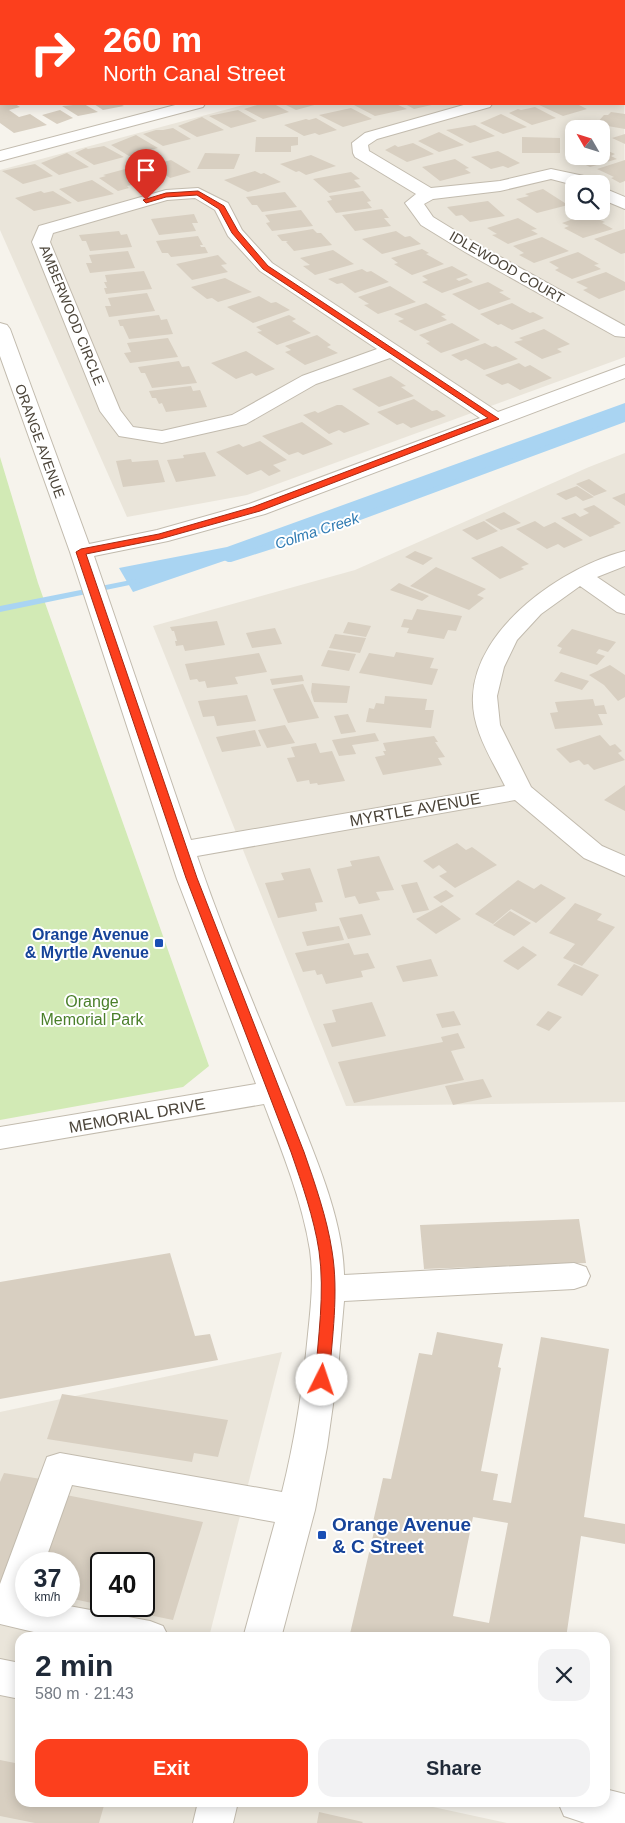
<!DOCTYPE html>
<html lang="en">
<head>
<meta charset="utf-8">
<style>
  :root { --surface:#fff; --page:#f2f2f3; --text:#1f2937; --muted:#747a83; --accent:#fc3f1d }
  body { margin:0; font-family:Arial,sans-serif; background:var(--page); color:var(--text); height:100vh; display:flex; flex-direction:column; font-size:19px; white-space:nowrap }
  * { box-sizing:border-box; margin:0 }
  p { font-size:16px; color:var(--muted) }
  .icon { flex:none; width:28px; height:28px; fill:none; stroke:currentColor; stroke-width:2; stroke-linecap:round; stroke-linejoin:round }
  .map { position:relative; flex:1; overflow:hidden }
  .details { position:absolute; left:15px; top:1632px; width:595px; height:175px; display:flex; flex-direction:column; background:var(--surface); border-radius:15px; box-shadow:0 2px 12px #0003 }
  .details>* { flex:none }
  .top-card { position:absolute; left:0px; top:0px; width:625px; height:105px; box-shadow:0 2px 12px #0003; background:#fc3f1d; color:#fff; overflow:hidden }
  .needle { width:32px; rotate:309deg }
  .tools { position:absolute; left:565px; top:120px; display:grid; gap:10px }
  .tools a { display:grid; place-items:center; width:45px; height:45px; border-radius:10px; background:var(--surface); box-shadow:0 2px 12px #0003; font-size:25px }
  .speed { position:absolute; left:15px; top:1552px; display:flex; gap:10px; font-size:25px; font-weight:700; text-align:center }
  .speed>* { display:grid; place-content:center; width:65px; height:65px; border-radius:50%; background:var(--surface); box-shadow:0 2px 12px #0003; line-height:1 }
  .speed small { font-size:12px; font-weight:400 }
  .speed .limit { border:2px solid #111; border-radius:8px; background:#fff; color:#111 }
  .pin { position:absolute; display:grid; place-items:center; width:42px; height:42px; color:#fff; margin:-51px -21px; border-radius:50% 50% 50% 0; rotate:-45deg; box-shadow:0 0 5px #0007 }
  .pin .icon { rotate:45deg }
  .me { position:absolute; width:55px; margin:-28px; rotate:4deg; stroke-linejoin:round; filter:drop-shadow(0 0 4px #0008) }
  .turn { display:flex; align-items:center; gap:18px; height:105px; padding:0 20px; font-size:22px }
  .turn .icon { width:65px; height:65px; stroke-width:2.5 }
  .turn b { display:block; font-size:35px; line-height:42px }
  .round { display:grid; place-items:center; flex:none; width:52px; height:52px; border-radius:15px; background:var(--page) }
  .headline { display:flex; align-items:center; justify-content:space-between; height:85px; padding:0 20px }
  h1 { font-size:30px; font-weight:700; line-height:38px }
  .button { display:flex; gap:10px; margin-top:auto; padding:10px 20px }
  .button a { flex:1; height:58px; border-radius:15px; background:var(--accent); color:#fff; font-size:20px; font-weight:700; line-height:58px; text-align:center }
  .button a+a { background:var(--page); color:var(--text) }
  .map>svg:first-child { display:block }
  .residential { fill:#eae5da; fill-rule:evenodd }
  .green { fill:#d2eab5 }
  .water { fill:#a9d4f2 }
  .lines { fill:none; stroke-linecap:round; stroke-linejoin:round }
  .stream { fill:#a9d4f2; fill-rule:evenodd }
  .building { fill:#d8cfc1; fill-rule:evenodd }
  .minor-casing { stroke:#c2bbae; stroke-width:2 }
  .minor { fill:#fff; fill-rule:evenodd }
  .route { fill:#fc3f1d; stroke:#a42913 }
  .transit-dot { fill:#1a4fb4; stroke:#fff; stroke-width:2 }
  .labels { text-anchor:middle; stroke-width:4; stroke-linejoin:round; paint-order:stroke }
  .far-street-label { font-size:14px; fill:#4b4439; stroke:#fff }
  .far-water-label { font-size:15px; font-style:italic; fill:#2e7ab2; stroke:#fff }
  .street-label { font-size:16px; fill:#4b4439; stroke:#fff }
  .transit-label { font-size:16px; font-weight:bold; fill:#164399; stroke:#fff; text-anchor:end }
  .park-label { font-size:16px; fill:#4a7f2a; stroke:#fff }
  .near-transit-label { font-size:19px; font-weight:bold; fill:#164399; stroke:#fff; text-anchor:start }
</style>
</head>
<body>
<div class="map">
<svg width="625" height="1823" viewBox="0 0 625 1823">
  <rect width="100%" height="100%" fill="#f6f3ec"/>
  <!-- residential -->
  <path class="residential" d="M624 2 625 357 247 495 127 517 0 230V170L247 104H624ZM574 129H601V156H574ZM574 184H601V211H574Z
    M625 453V1102L346 1106 153 626 355 570 589 467Z
    M282 1352 209 1637 20 1638V1802H410L507 1823H0V1412ZM26 1564H69V1606H26ZM101 1564H144V1606H101Z"/>
  <!-- green -->
  <path class="green" d="M0 457 38 583 209 1066 183 1087 0 1120Z"/>
  <!-- water -->
  <path class="water" d="M625 403V419L438 488 133 592 119 568 227 547Z"/>
  <g class="lines">
    <!-- stream -->
    <path class="stream" d="M625 417V422L347 525 231 562H228L224 560 225 558 341 521Z
      M141 578H144V582L0 612V606Z"/>
  </g>
  <!-- building -->
  <path class="building" d="M0 104H15L20 107 9 110 19 117 30 114 47 125 14 133 0 123Z
    M84 104 98 112 78 116 62 106Z
    M94 104H120L124 106 103 110Z
    M255 104H274L289 112 263 119 244 109 257 105Z
    M284 104H318L296 110Z
    M360 104H396L407 109 375 116 354 105Z
    M405 104H436L414 109Z
    M537 104H577L587 109 563 116Z
    M535 107 556 118 532 125 509 113 518 109 521 110Z
    M351 108 372 119 343 127 319 115Z
    M60 110 73 118 57 124 42 115Z
    M238 110 257 121 231 128 209 116Z
    M611 112 625 114V129L596 124 604 115H608Z
    M501 114 527 127 503 134 480 123Z
    M202 117 224 130 197 137 178 126Z
    M316 118 337 130 319 135 315 133 304 136 284 125 306 119 309 120Z
    M475 125 495 136 470 143 446 130Z
    M173 128 191 139 163 146 143 134 156 130H163Z
    M439 132 464 145 439 152 418 141Z
    M625 134V144L612 138Z
    M136 135 158 148 129 156 111 145Z
    M256 137H298V145L291 146V152H255Z
    M522 137 560 138V153H522Z
    M413 143 434 154 407 162 385 150 395 145 398 147Z
    M104 146 124 157 94 165 75 153 86 148 88 149Z
    M601 148 615 154 611 156 617 159 590 167 575 160 579 158 575 156H601Z
    M498 151 520 163 508 168 503 166 491 169 471 157Z
    M67 153 89 167 59 175 41 163Z
    M205 153 240 154 234 169H197Z
    M311 155 336 166 306 175 299 171 296 172 280 164Z
    M455 159 469 168 465 169 471 173 440 181 422 167Z
    M160 160 163 162 171 160 191 172 170 178 167 176 156 179 136 167Z
    M625 160V181L620 183 611 178 614 177 597 169Z
    M35 164 53 176 23 184 2 171Z
    M129 168 149 181 127 186 129 188 118 191 99 178 106 176 103 175Z
    M255 171 261 174 264 173 281 182 248 192 224 180Z
    M351 172 360 179 354 180 361 187 329 193 313 179Z
    M92 180 114 194 78 202 59 189Z
    M543 189 568 205 537 213 516 199 529 196 525 194Z
    M41 191 44 193 53 191 72 203 34 211 15 198Z
    M363 191 371 201 367 202 372 208 336 213 327 201 332 200 329 196Z
    M285 192 297 207 262 212 257 205H252L246 197Z
    M488 201 505 216 470 222 462 215 456 216 447 207Z
    M382 209 389 218H384L391 226 355 231 342 215Z
    M301 210 313 226 272 231 266 223 270 222 265 215Z
    M590 213 600 218 598 219 605 222 602 223 613 229 583 238 564 228 569 226 562 223Z
    M194 214 198 223H192L196 231 159 235 151 219Z
    M518 218 537 229 531 230 538 234 508 244 492 235 497 234 487 228Z
    M313 229 317 233H321L332 245 294 251 286 242H288L286 241H282L277 235Z
    M625 229V253L621 254 594 239Z
    M119 231 121 235 127 234 132 247 90 251 86 241H82L79 235Z
    M396 231 405 237 410 236 421 244 382 254 362 239Z
    M198 236 203 245H200L201 247H205L208 253 171 257 168 253H162L156 241Z
    M542 237 569 251 534 263 519 255 524 253 513 246Z
    M422 249 429 253 426 254 444 264 412 275 394 264 398 263 391 258Z
    M333 250 354 264 315 275 303 266 310 265 300 258Z
    M128 251 135 268 90 273 86 263H92L89 255Z
    M578 252 599 264 594 265 601 269 572 279 555 270 559 268 549 262Z
    M218 255 227 264 221 265 228 272 192 280 176 264Z
    M452 266 468 275 456 279 459 281 467 278 473 282 442 293 422 282 428 280 422 276Z
    M362 269 367 272 371 271 389 282 355 293 342 283 337 284 328 279Z
    M144 271 152 289 106 294 104 288H107L104 282H107L105 275Z
    M606 272 625 282V290L599 299 583 290 588 288 576 282Z
    M225 278 252 292 218 302 212 298 207 299 191 287Z
    M488 282 504 291 499 292 511 299 479 310 452 294Z
    M390 286 416 302 378 314 364 305 369 304 358 297Z
    M147 293 155 311 109 317 105 306H111L108 298Z
    M259 296 271 303 276 302 290 310 253 323 227 307Z
    M426 303 446 315 441 316 447 320 415 331 398 321 404 319 394 314Z
    M512 303 530 313 533 312 544 318 512 330 501 324 498 325 480 314Z
    M159 315 161 320 167 319 173 334 129 339 123 326H120L118 320Z
    M289 315 296 319 292 321 311 333 277 345 257 332 262 331 256 327Z
    M452 323 480 340 441 353 426 343 430 342 419 335Z
    M544 329 570 344 557 349 562 352 542 359 514 342 523 340 519 338Z
    M317 335 331 345 327 347 338 353 305 365 285 352 291 350 285 346Z
    M168 338 178 357 130 363 124 353 131 352 127 343Z
    M485 343 492 347 496 346 518 359 484 370 466 359 461 361 451 355Z
    M246 351 275 369 256 376 252 373 236 379 211 363Z
    M179 361 182 367 189 366 197 383 152 388 145 373H141L138 367Z
    M519 363 525 367 530 365 552 378 520 390 508 383 502 385 485 375Z
    M391 376 406 386 401 387 414 396 379 407 352 389Z
    M191 386 193 391 200 390 207 407 166 412 162 403 159 404 156 398H152L149 391Z
    M414 399 432 411 437 410 446 416 411 428 403 423 397 425 377 412Z
    M337 405H342L370 424 344 433 339 430 329 434 303 415 315 411 318 413Z
    M302 422 333 444 303 455 298 452 289 455 262 436Z
    M260 441 287 460 273 465 281 471 269 476 261 470 247 475 216 452 239 444 243 447Z
    M205 452 216 476 176 482 167 460 184 458 183 455Z
    M131 459 132 462 158 460 165 482 123 487 116 461Z
    M589 479 607 491 594 496 576 484Z
    M577 486 594 497 583 501 576 496 566 500 556 494Z
    M625 493V506L612 498Z
    M594 505 621 523 613 526 615 527 590 537 561 518 575 513 580 517 589 513 583 509Z
    M504 512 521 523 501 530 485 520Z
    M484 521 498 531 477 540 462 530Z
    M535 521 544 527 555 522 583 540 564 548 558 544 547 549 516 529Z
    M502 546 529 564 521 567 524 569 500 579 471 558Z
    M415 551 433 558 423 565 405 557Z
    M436 567 486 589 477 595 484 598 469 610 410 586Z
    M399 583 429 596 422 601 390 590Z
    M417 609 462 616 456 631 448 630 444 639 407 633 409 628 401 627 404 619 412 620Z
    M217 621 225 645 185 651 183 645 176 646 175 641H177L174 631H172L170 627Z
    M348 622 371 626 366 637 343 633Z
    M275 628 282 644 252 648 246 633Z
    M572 629 616 642 608 652 599 649 596 653 605 656 597 665 559 653 562 648 557 646Z
    M335 634 366 638 360 653 329 648Z
    M328 650 356 654 349 671 321 666Z
    M396 652 434 658 430 668 438 669 432 685 359 673 369 653 394 657Z
    M259 653 267 672 235 677 238 684 207 688 205 681 199 682 197 679 190 680 185 664Z
    M610 665 625 675V697L618 701 604 685 589 675Z
    M561 672 589 681 582 690 554 681Z
    M302 675 304 681 272 685 270 679Z
    M312 683 350 686 347 703 314 702 311 692Z
    M303 684 319 718 288 723 273 689Z
    M247 695 256 721 217 726 214 716 203 717 198 701Z
    M385 696 427 699 425 710H434L431 728 366 722 369 708 374 709 376 703 384 704Z
    M593 699 595 706 604 705 607 714H598L603 725 555 729 550 713 558 712 555 702Z
    M348 714 356 732 341 734 334 716Z
    M285 725 295 743 267 748 258 730Z
    M255 730 261 746 222 752 216 737Z
    M375 733 379 741 352 745 356 754 339 756 332 740Z
    M600 735 610 746 615 744 622 751 618 753 625 760 594 770 588 764 584 765 579 760 570 763 556 749Z
    M434 736 438 742H435L445 757 438 758 442 765 383 775 375 757 385 755 383 751H386L383 743Z
    M316 743 320 753 332 751 345 781 318 785 317 783 310 784 309 780 297 782 287 758 295 757 291 747Z
    M625 785V811L604 800Z
    M457 843 466 850 472 847 497 865 455 888 439 876 447 872 439 865 433 869 423 861Z
    M379 856 394 890 376 892 380 900 359 904 355 896 345 898 337 869 352 866 350 861Z
    M310 868 323 902 315 903 317 911 278 918 265 883 284 880 281 873Z
    M518 880 534 889 541 884 566 898 536 923 511 909 493 924 475 914Z
    M417 882 429 910 413 913 401 885Z
    M446 890 454 896 441 903 433 897Z
    M575 903 602 914 597 920 615 927 582 966 563 958 575 944 549 933Z
    M442 905 461 919 436 934 416 919Z
    M510 911 531 923 514 936 493 925Z
    M362 914 371 935 348 939 339 918Z
    M339 926 344 940 307 946 302 932Z
    M349 943 354 955 368 953 375 968 361 971 363 977 326 984 322 974 317 975 315 970 303 972 295 953Z
    M523 946 537 955 518 970 503 961Z
    M431 959 438 976 403 982 396 966Z
    M574 964 599 975 582 996 557 985Z
    M372 1002 386 1036 332 1047 323 1024 336 1022 332 1010Z
    M454 1011 461 1025 442 1028 436 1014Z
    M548 1011 562 1017 549 1031 536 1025Z
    M458 1033 465 1048 451 1051 464 1080 354 1103 338 1062 443 1042 441 1037Z
    M483 1079 492 1097 453 1105 445 1086Z
    M579 1219 586 1263 424 1269 420 1225Z
    M170 1253 195 1336 210 1334 218 1360 0 1399V1282Z
    M437 1332 503 1344 498 1367 501 1368 481 1471 498 1474 493 1500 511 1503 541 1337 609 1349 584 1517 625 1524V1544L581 1536 566 1638H349L376 1523 373 1522 383 1478 391 1479 419 1353 432 1355ZM473 1517 508 1523 489 1623 453 1616Z
    M62 1394 228 1420 218 1457 194 1453 192 1462 47 1439Z
    M4 1473 41 1479 0 1589V1482Z
    M61 1494 203 1522 173 1620 110 1607 144 1606V1564H101V1605L69 1598V1564H35Z
    M0 1760 20 1764V1802H105L99 1823H35L0 1816Z
    M319 1812 363 1822 362 1823H317Z"/>
  <g class="lines">
    <defs>
      <path id="minor" d="M0 29 1 30V39H0Z
        M624 60H625V70H624Z
        M0 88H1V98H0Z
        M179 104H205L203 107 0 161V151Z
        M467 104H492L490 107 377 139 368 145 369 151 431 188 500 181 551 169 584 176 593 184 574 185 551 179 500 191 433 199 424 204 433 217 477 244 625 326V337L615 336 465 252 421 225 405 203 416 194 355 157 353 153 352 143 365 133Z
        M601 187 625 197V209L601 199Z
        M198 188 228 203 242 230 272 263 498 412 625 365V378L265 514 168 541 94 556 191 840 505 786C491 758 471 728 473 696 476 627 563 567 625 551V566L597 577 625 596V614L617 612 580 586 541 614 517 640 504 667 497 696 500 725 531 787 602 846 625 856V876L584 858 515 800 197 856C225 938 260 1019 293 1100 314 1154 343 1217 344 1275L574 1263 586 1267 590 1276 586 1285 574 1289 344 1301 338 1369 327 1447 315 1510 281 1638H243L275 1522 72 1485 44 1564H26V1606H69L150 1621 163 1626 169 1638H59L0 1624V1584L47 1457 60 1453 282 1492C295 1440 303 1387 308 1334 311 1306 314 1278 310 1250 302 1200 282 1151 264 1104L0 1149V1127L256 1084 177 879 70 552 0 356V323L7 325 10 329 89 544 157 530 249 504 480 418 390 358 316 384 246 424 162 443 119 436 100 411 32 242 39 226 166 190ZM195 198 215 210 228 236 260 271 377 349 302 376 232 415 162 431 133 427 120 410 50 242 53 233 167 200Z
        M0 1659 20 1663V1699L0 1695Z
        M605 1789 625 1794V1823H585L564 1816 558 1802H605Z
        M198 1802H238L233 1823H193Z"/>
    </defs>
    <!-- minor casing -->
    <use href="#minor" class="minor-casing"/>
    <!-- minor -->
    <use href="#minor" class="minor"/>
  </g>
  <!-- route -->
  <path class="route" d="M198 191 224 206 238 231 268 266 499 419 260 511 160 539 86 554 197 878 304 1152C315 1184 327 1218 332 1251 339 1293 332 1338 329 1380L327 1385 322 1386 317 1385 315 1380C318 1338 325 1293 319 1251 314 1218 302 1184 291 1152L186 878 76 552 81 549 159 534 253 507 488 418 263 269 232 233 219 209 197 195 166 197 146 203 143 200 166 193Z"/>
  <!-- markers -->
  <g class="transit-dot">
    <rect x="154" y="938" width="10" height="10" rx="2.5"/>
    <rect x="317" y="1530" width="10" height="10" rx="2.5"/>
  </g>
  <g class="labels">
    <!-- far-street labels -->
    <g class="far-street-label">
      <text transform="translate(507 267) rotate(30)" y="5">IDLEWOOD COURT</text>
      <text transform="translate(72 315) rotate(68)" y="5">AMBERWOOD CIRCLE</text>
      <text transform="translate(40 441) rotate(70)" y="5">ORANGE AVENUE</text>
    </g>
    <!-- far-water labels -->
    <g class="far-water-label">
      <text transform="translate(317 531) rotate(-18)" y="5">Colma Creek</text>
    </g>
    <!-- street labels -->
    <g class="street-label">
      <text transform="translate(415 809) rotate(-10)" y="6">MYRTLE AVENUE</text>
      <text transform="translate(137 1115) rotate(-10)" y="6">MEMORIAL DRIVE</text>
    </g>
    <!-- transit labels -->
    <g class="transit-label">
      <text x="149" y="940">Orange Avenue<tspan x="149" dy="18">&amp; Myrtle Avenue</tspan></text>
    </g>
    <!-- park labels -->
    <g class="park-label">
      <text x="92" y="1007">Orange<tspan x="92" dy="18">Memorial Park</tspan></text>
    </g>
    <!-- near-transit labels -->
    <g class="near-transit-label">
      <text x="332" y="1531">Orange Avenue<tspan x="332" dy="22">&amp; C Street</tspan></text>
    </g>
  </g>
</svg>
<div class="tools">
<a><svg class="needle" viewBox="-14 -14 28 28"><path d="M0-13l5 13h-10z" fill="#e53935"/><path d="M0 13l5-13h-10z" fill="#747a83"/></svg></a>
<a><svg class="icon" aria-label="search" viewBox="0 0 24 24"><circle cx="10" cy="10" r="6"/><path d="M15 15l6 6"/></svg></a>
</div>
<div class="speed"><div>37<small>km/h</small></div><div class="limit">40</div></div>
<div class="pin" style="left:146px;top:200px;background:#d93025"><svg class="icon" aria-label="arrive" viewBox="0 0 24 24"><path d="M6 21V4h12l-3 4 3 4H6"/></svg></div>
<svg class="me" style="left:322px;top:1380px" viewBox="-20 -20 40 40"><circle r="19" fill="#fff"/><path d="M0-13L10 11 0 6-10 11z" fill="#fc3f1d"/></svg>
<div class="top-card">
<div class="turn"><svg class="icon" aria-label="right" viewBox="0 0 24 24"><path d="M7 20v-9h11M14 6l5 5-5 5"/></svg><div><b>260 m</b>North Canal Street</div></div>
</div>
<section class="details">
<div class="headline"><div><h1>2 min</h1><p>580 m · 21:43</p></div><a class="round"><svg class="icon" aria-label="close" viewBox="0 0 24 24"><path d="M6 6l12 12M18 6L6 18"/></svg></a></div>
<div class="button"><a>Exit</a><a>Share</a></div>
</section>
</div>
</body>
</html>
